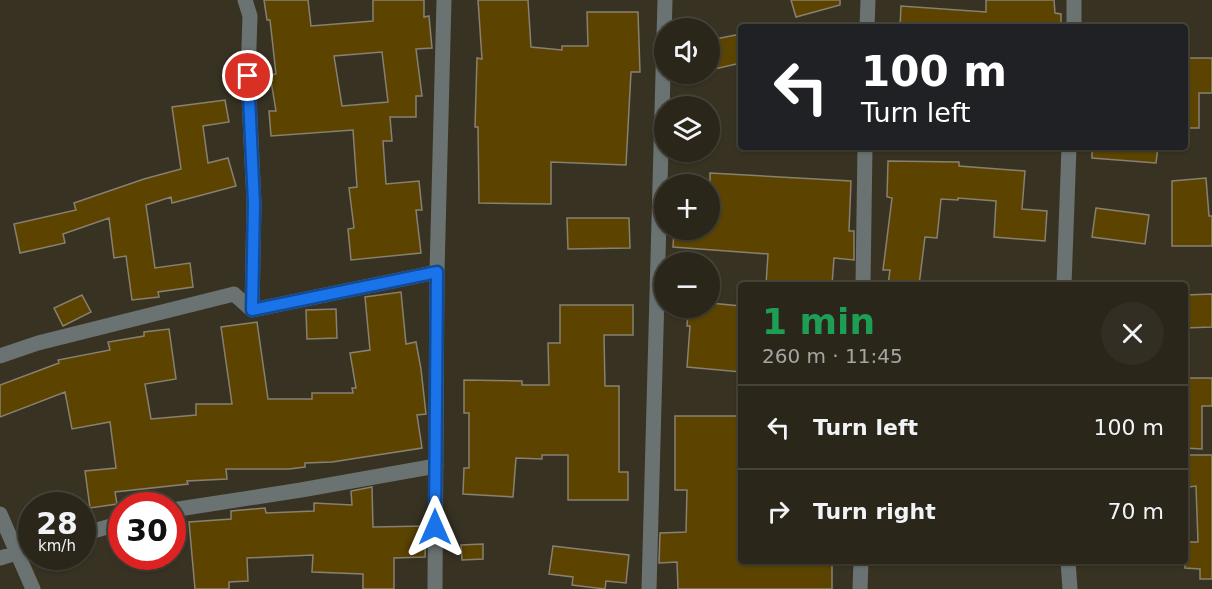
<!DOCTYPE html>
<html lang="en">
<head>
<meta charset="utf-8">
<style>
  :root { --surface:#2a261a; --page:#322e23; --text:#f1f3f6; --muted:#a5a5a2; --line:#464339 }
  body { margin:0; font-family:"DejaVu Sans",sans-serif; background:var(--page); color:var(--text); height:100vh; display:flex; flex-direction:column; font-size:22px; white-space:nowrap }
  * { box-sizing:border-box; margin:0 }
  p { font-size:20px; color:var(--muted) }
  .icon { flex:none; width:33px; height:33px; fill:none; stroke:currentColor; stroke-width:2; stroke-linecap:round; stroke-linejoin:round }
  .map { position:relative; flex:1; overflow:hidden }
  .details { position:absolute; left:738px; top:282px; width:450px; height:282px; display:flex; flex-direction:column; background:var(--surface); border-radius:6px; box-shadow:0 2px 4px #0004,0 0 0 2px var(--line) }
  .details>* { flex:none }
  .banner { position:absolute; left:738px; top:24px; width:450px; height:126px; border-radius:6px; box-shadow:0 2px 4px #0004,0 0 0 2px var(--line); background:#202124; color:#fff; overflow:hidden }
  .tools { position:absolute; left:654px; top:18px; display:grid; gap:12px }
  .tools a { display:grid; place-items:center; width:66px; height:66px; border-radius:50%; background:var(--surface); box-shadow:0 2px 4px #0004,0 0 0 2px var(--line); font-size:30px }
  .speed { position:absolute; left:18px; top:492px; display:flex; gap:12px; font-size:30px; font-weight:700; text-align:center }
  .speed>* { display:grid; place-content:center; width:78px; height:78px; border-radius:50%; background:var(--surface); box-shadow:0 2px 4px #0004,0 0 0 2px var(--line); line-height:1 }
  .speed small { font-size:15px; font-weight:400 }
  .speed .limit { border:9px solid #d22; background:#fff; color:#111 }
  .pin { position:absolute; display:grid; place-items:center; width:51px; height:51px; color:#fff; margin:-26px; border:3px solid #fff; border-radius:50%; box-shadow:0 2px 6px #0007 }
  .me { position:absolute; width:66px; margin:-33px; rotate:0deg; stroke-linejoin:round; filter:drop-shadow(0 0 4px #0008) }
  .turn { display:flex; align-items:center; gap:21px; height:126px; padding:0 24px; font-size:27px }
  .turn .icon { width:78px; height:78px; stroke-width:2.5 }
  .turn b { display:block; font-size:42px; line-height:51px }
  .round { display:grid; place-items:center; flex:none; width:63px; height:63px; border-radius:32px; background:var(--page) }
  .headline { display:flex; align-items:center; justify-content:space-between; height:102px; padding:0 24px }
  h1 { font-size:36px; font-weight:700; line-height:45px; color:#1e9e55 }
  ul { padding:0; list-style:none }
  li { display:flex; align-items:center; gap:18px; height:84px; padding:0 24px; border-top:2px solid var(--line) }
  li div { flex:1 }
  li b { display:block; font-size:22px }
  li em { font-style:normal }
  .map>svg:first-child { display:block }
  .building { fill:#5c4400; stroke:#888070; stroke-width:1.5; fill-rule:evenodd }
  .lines { fill:none; stroke-linecap:round; stroke-linejoin:round }
  .minor { stroke:#6a7372; stroke-width:15 }
  .route-casing { stroke:#114b97; stroke-width:15 }
  .route { stroke:#1a73e8; stroke-width:10 }
</style>
</head>
<body>
<div class="map">
<svg width="1212" height="589" viewBox="0 0 1212 589">
  <rect width="100%" height="100%" fill="#383223"/>
  <!-- building -->
  <path class="building" d="M264 0H308L311 26 373 21V0H424V17L429 16 432 48 416 49 422 96H416V117H390L392 141H383L386 184 419 181 422 210H416L421 253 351 260 348 229 354 228 349 188 357 187 353 130 271 136 269 111H276L270 75 276 74 270 20H267ZM382 52 388 102 342 106 334 56Z
    M478 0H528L531 47 562 50V46H588L587 12H638L640 72H631L626 165 551 162V204L479 203 478 127H475L477 58 482 59Z
    M791 0H840V5L796 17Z
    M986 0H1054L1055 13 1061 14V27H900L901 6 986 12Z
    M741 34V63L710 70V40Z
    M1185 58H1212V93H1199V128H1185Z
    M225 100 229 122 203 126 208 163 228 158 236 186 172 203 171 197 146 205 155 268 190 263 193 287 158 292 159 297 132 300 126 256 114 258 109 218 63 234 65 243 20 253 14 224 76 210 74 203 144 179 181 169 172 107Z
    M1092 147H1158L1156 163 1092 158Z
    M888 161 959 162V166L1025 171 1022 209 1047 211 1045 241 994 237 996 201 958 198V200L941 199 937 238 925 237 919 285H888L890 270H883L892 198 887 197Z
    M710 173 851 181 849 231H854V260L834 258 832 285H766L768 254 673 247 674 230H710Z
    M1206 178 1209 216H1212V246H1172V181Z
    M1096 208 1149 215 1145 244 1092 237Z
    M567 218H629L630 248 568 249Z
    M401 292 406 344 416 342 421 369 426 414 417 415 422 448 332 462 305 463V467L289 469H226L227 479 187 481 188 484 115 492 117 504 90 508 85 471 116 468 110 422 72 429 65 392 0 417V385L59 363 58 360 110 350 108 342 144 336V332L169 329 176 379 145 384 151 419 196 415V404H232L221 327 257 322 268 399H312V393H353L352 388H356L350 353 370 350 365 297Z
    M1212 294V327L1185 328V295Z
    M82 295 91 312 63 326 54 308Z
    M710 303 741 306V372L687 367 690 326H687L688 311 695 312V308H710Z
    M560 305H633V335H604L605 386H619V472H628V500H568V455H542V459L516 458 513 497 463 494 464 468H469V413H464V380L522 381V385H549L548 343H560Z
    M336 309 337 338 307 339 306 310Z
    M1185 378H1212V406H1202V449L1185 448Z
    M675 416H741V561H832V589H678L677 562 659 563 660 533 686 532 687 490H675Z
    M1189 455H1212V579H1200V569L1185 568V542H1198L1196 486 1189 487Z
    M372 487 373 527 426 526 425 557 394 558V589H363V574L312 572 313 555 247 558 248 581 229 582V589H195L189 522 231 519V511L265 508 266 513 314 511V503L352 505 351 491Z
    M483 544V559L462 560 461 545Z
    M553 546 629 555 626 583 606 581 605 589 572 585 573 577 549 574Z"/>
  <g class="lines">
    <!-- minor -->
    <path class="minor" d="M245 0 250 16 248 76 254 203 252 310
      M1074 0V27
      M867 27 868 0
      M863 285 865 147
      M1064 285 1069 147
      M0 356 38 343 234 294 252 310 437 272
      M172 510 301 490 436 466
      M0 514 33 589
      M82 534 122 523
      M0 558 32 548
      M1068 561 1070 589
      M435 589 437 272 444 0
      M649 589 665 0
      M860 589 861 561"/>
  </g>
  <g class="lines">
    <defs>
      <path id="route" d="M248 76 254 203 252 310 437 272 435 527"/>
    </defs>
    <!-- route casing -->
    <use href="#route" class="route-casing"/>
    <!-- route -->
    <use href="#route" class="route"/>
  </g>
</svg>
<div class="tools">
<a><svg class="icon" aria-label="sound" viewBox="0 0 24 24"><path d="M4 9h4l5-4v14l-5-4H4zM17 9q2 3 0 6"/></svg></a>
<a><svg class="icon" aria-label="layers" viewBox="0 0 24 24"><path d="M12 4l9 5-9 5-9-5zM3 14l9 5 9-5"/></svg></a>
<a>+</a>
<a>−</a>
</div>
<div class="speed"><div>28<small>km/h</small></div><div class="limit">30</div></div>
<div class="pin" style="left:248px;top:76px;background:#d93025"><svg class="icon" aria-label="arrive" viewBox="0 0 24 24"><path d="M6 21V4h12l-3 4 3 4H6"/></svg></div>
<svg class="me" style="left:435px;top:527px" viewBox="-20 -20 40 40"><path d="M0-17L14 15 0 8-14 15z" fill="#1a73e8" stroke="#fff" stroke-width="4"/></svg>
<div class="banner">
<div class="turn"><svg class="icon" aria-label="left" viewBox="0 0 24 24"><path d="M17 20v-9H6M10 6l-5 5 5 5"/></svg><div><b>100 m</b>Turn left</div></div>
</div>
<section class="details">
<div class="headline"><div><h1>1 min</h1><p>260 m · 11:45</p></div><a class="round"><svg class="icon" aria-label="close" viewBox="0 0 24 24"><path d="M6 6l12 12M18 6L6 18"/></svg></a></div>
<ul>
<li><svg class="icon" aria-label="left" viewBox="0 0 24 24"><path d="M17 20v-9H6M10 6l-5 5 5 5"/></svg><div><b>Turn left</b></div><em>100 m</em></li>
<li><svg class="icon" aria-label="right" viewBox="0 0 24 24"><path d="M7 20v-9h11M14 6l5 5-5 5"/></svg><div><b>Turn right</b></div><em>70 m</em></li>
</ul>
</section>
</div>
</body>
</html>
